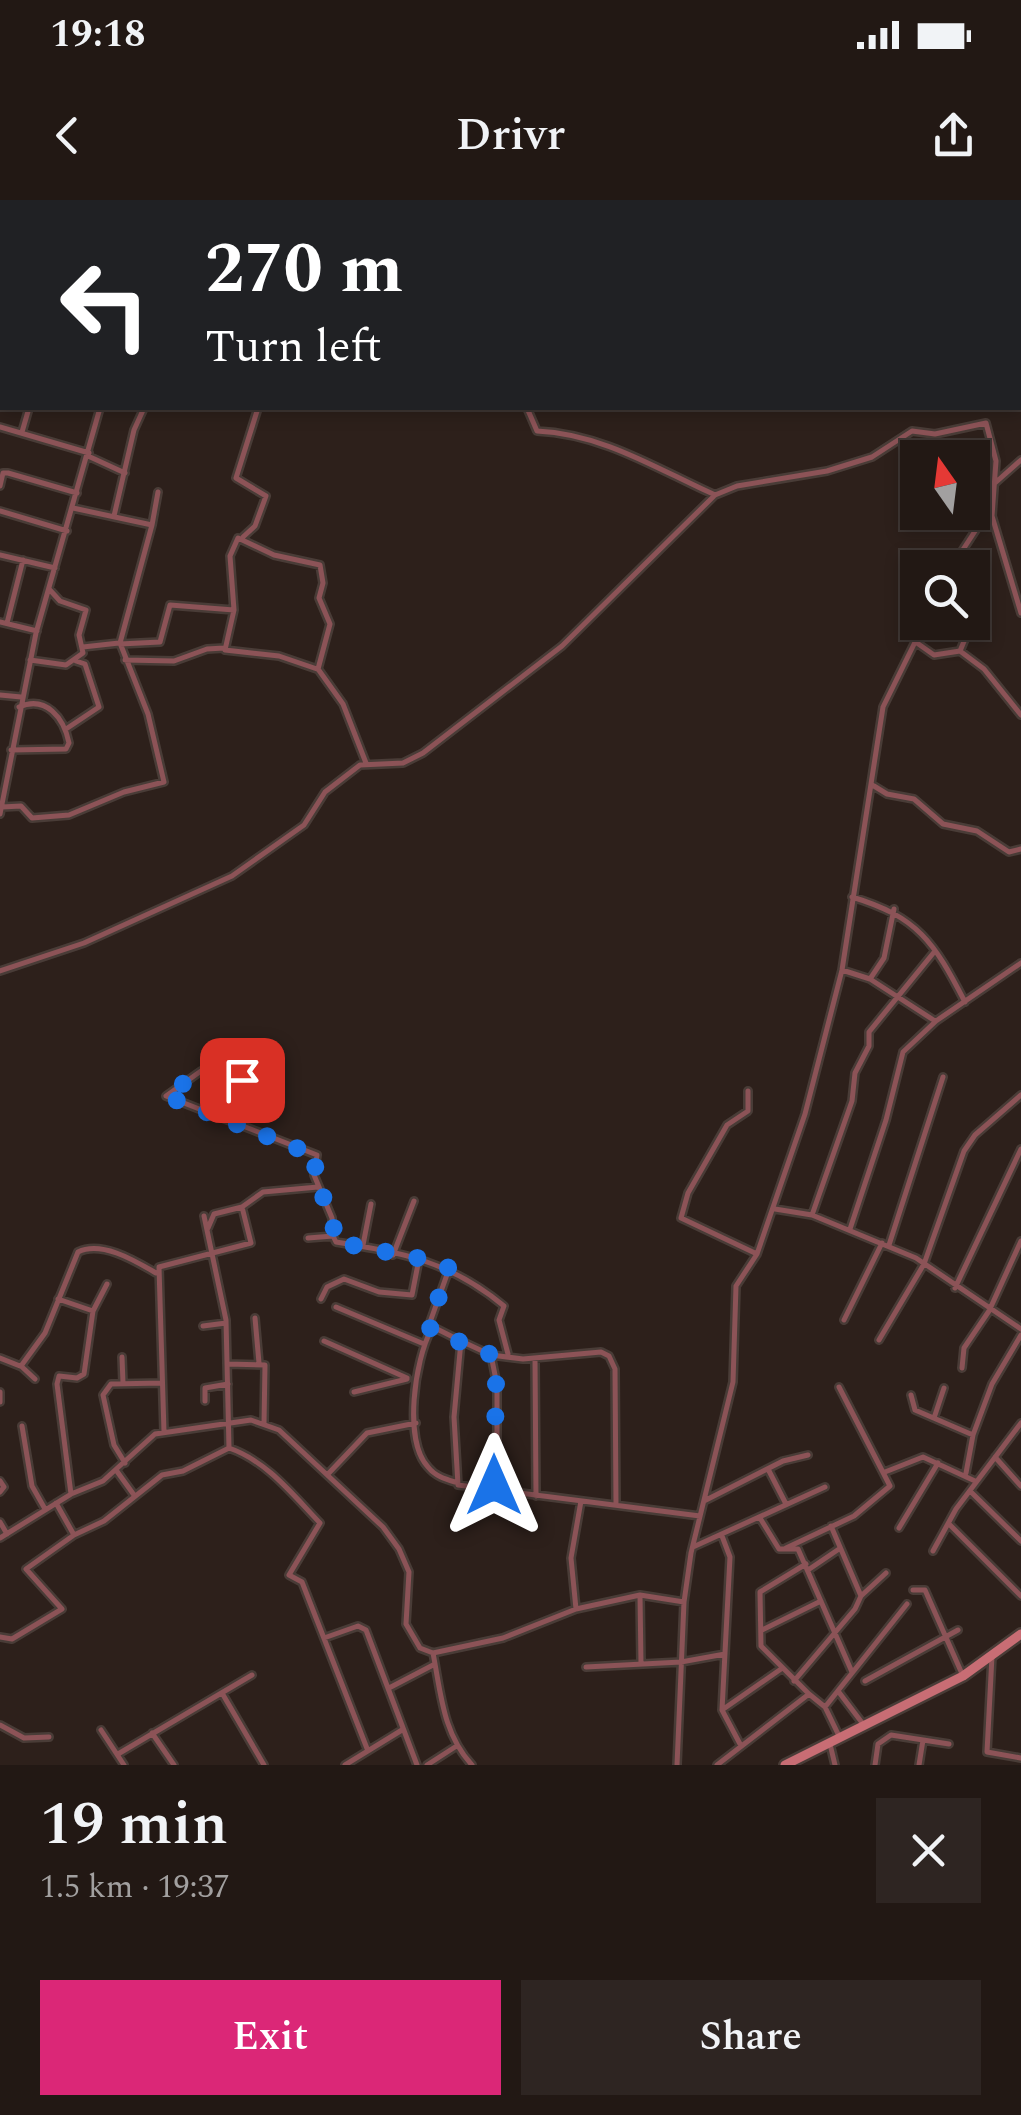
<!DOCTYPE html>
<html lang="en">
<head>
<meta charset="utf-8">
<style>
  :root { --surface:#221814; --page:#2e2522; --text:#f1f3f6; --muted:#a2a0a0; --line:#3f3734; --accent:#db2777 }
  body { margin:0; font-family:Spectral,serif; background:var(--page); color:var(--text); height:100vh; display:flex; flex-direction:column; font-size:38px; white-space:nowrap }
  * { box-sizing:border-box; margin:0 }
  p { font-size:32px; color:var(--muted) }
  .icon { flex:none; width:55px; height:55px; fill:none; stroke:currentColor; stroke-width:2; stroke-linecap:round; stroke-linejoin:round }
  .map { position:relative; height:1565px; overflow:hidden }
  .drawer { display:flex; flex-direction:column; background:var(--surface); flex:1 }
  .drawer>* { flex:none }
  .top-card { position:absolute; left:0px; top:0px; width:1022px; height:210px; box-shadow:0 5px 15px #0003,0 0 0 2px var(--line); background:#202124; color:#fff; overflow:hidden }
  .needle { width:65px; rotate:346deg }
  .tools { position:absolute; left:900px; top:240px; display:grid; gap:20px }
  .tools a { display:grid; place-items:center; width:90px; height:90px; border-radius:0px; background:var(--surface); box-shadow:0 5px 15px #0003,0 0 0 2px var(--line); font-size:50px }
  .pin { position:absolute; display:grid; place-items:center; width:85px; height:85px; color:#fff; margin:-42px; border-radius:20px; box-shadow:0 5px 15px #0006 }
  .me { position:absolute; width:110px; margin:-55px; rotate:0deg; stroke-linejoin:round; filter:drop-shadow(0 0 8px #0008) }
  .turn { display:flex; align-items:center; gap:35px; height:210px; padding:0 40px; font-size:45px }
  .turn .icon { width:130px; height:130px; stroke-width:2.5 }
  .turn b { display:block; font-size:70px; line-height:85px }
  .round { display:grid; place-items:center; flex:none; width:105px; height:105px; border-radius:0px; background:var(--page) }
  .headline { display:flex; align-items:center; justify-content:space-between; height:170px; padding:0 40px }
  h1 { font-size:60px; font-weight:600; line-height:75px }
  .primary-button { display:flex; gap:20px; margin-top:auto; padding:20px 40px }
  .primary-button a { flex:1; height:115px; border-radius:0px; background:var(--accent); color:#fff; font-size:40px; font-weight:600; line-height:115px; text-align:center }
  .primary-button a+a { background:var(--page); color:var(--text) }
  .status { display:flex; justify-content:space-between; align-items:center; height:70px; padding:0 50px; background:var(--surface); direction:ltr }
  .status svg { height:28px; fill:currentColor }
  header { display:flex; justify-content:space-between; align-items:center; height:130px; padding:0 40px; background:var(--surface); font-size:45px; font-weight:600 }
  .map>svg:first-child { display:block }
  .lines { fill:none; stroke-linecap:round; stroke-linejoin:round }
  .street-casing { stroke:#493c37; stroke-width:10 }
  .secondary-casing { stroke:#493c37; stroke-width:14 }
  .street { stroke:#8c5357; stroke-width:5 }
  .secondary { stroke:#c86d74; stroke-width:9 }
  .route { stroke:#1a73e8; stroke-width:18; stroke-dasharray:0 32.4 }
</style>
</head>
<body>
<div class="status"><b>19:18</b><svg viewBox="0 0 49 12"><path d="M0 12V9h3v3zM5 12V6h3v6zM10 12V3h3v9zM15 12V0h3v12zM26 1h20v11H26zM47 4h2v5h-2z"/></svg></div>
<header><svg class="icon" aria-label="back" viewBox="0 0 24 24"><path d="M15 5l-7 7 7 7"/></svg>Drivr<svg class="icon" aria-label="share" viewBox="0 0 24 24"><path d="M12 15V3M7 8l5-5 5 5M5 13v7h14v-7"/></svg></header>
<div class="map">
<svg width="1021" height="1565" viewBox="0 0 1021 1565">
  <rect width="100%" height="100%" fill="#2d201b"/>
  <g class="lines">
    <defs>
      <path id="street" d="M0 149 2 150
        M0 184 2 182
        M527 208 537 231C603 234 657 269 715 295
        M0 227 89 253
        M22 232 29 208
        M88 256 125 273
        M995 283 1021 260
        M0 286 3 273H8L77 293
        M0 311 67 331
        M114 316 134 230 144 208
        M152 325 158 292
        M243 337 255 326 266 296 236 278 258 208
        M0 355 55 368
        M951 368 979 325 992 316
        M234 410 225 450 279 456 317 469
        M0 422 37 431
        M972 422 960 451 984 469 1021 515
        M7 423 23 360
        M917 443 934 455 960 451
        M120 444 160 442 170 405 234 410 230 356 238 338 274 355 320 365 323 383 319 398 330 424 318 469 343 504 366 563
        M83 447 119 443
        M30 460 66 465 83 453 79 435 86 410 60 401 49 389
        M125 460 174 461 207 449 224 448
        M0 495 21 497
        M66 529 99 507 85 464 76 461
        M11 550 66 549 69 543C64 518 46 495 19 507
        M874 586 887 594 914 599 943 624 977 631 1009 652 1021 649
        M2 607 21 606 32 618 69 615 124 592 164 582 148 514 120 443 152 325 73 308
        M0 614 36 433 100 208
        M852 697C918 717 934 742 965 802
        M842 770 870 779 935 821
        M0 771 84 743 232 676 304 625 325 592 360 565 403 563 423 553 562 446 715 295 737 286 827 271 872 257 912 231 935 234 986 223 996 261 992 316 1021 413
        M870 779 884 758 894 709
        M256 862 251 882 201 871 166 896 317 955 314 975 332 1018 333 1036
        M748 891V911L727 925 688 993 681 1018 757 1054
        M242 1007 263 992 318 987
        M775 1009 812 1015 916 1058 1021 1129
        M812 1015 852 901 855 873 869 846V832L935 751
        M204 1016 226 1120 229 1248
        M850 1029 886 920 903 852 936 821 1021 763
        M308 1038 333 1036 336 1042C403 1053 450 1061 504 1106L499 1120 508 1154
        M363 1045 371 1004
        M889 1045 943 877
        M393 1055 414 1001
        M449 1069 429 1125 461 1141
        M955 1088 1021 949
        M58 1099 93 1111
        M321 1099 327 1087 344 1079 379 1092 412 1095 419 1059
        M336 1107 424 1144
        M255 1118 259 1163
        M844 1120 882 1043
        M203 1126 226 1123
        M431 1130C415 1160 403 1240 428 1267 435 1276 445 1279 455 1282
        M879 1140 924 1064 964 951 975 935 1021 895
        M324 1141 407 1178
        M491 1155 497 1185V1291
        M122 1157 123 1183
        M0 1158 20 1166
        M535 1159 536 1296
        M228 1164 265 1165 264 1223
        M962 1168 964 1148 989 1111 1021 1041
        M35 1179 21 1166 45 1133 78 1052C102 1040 137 1062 156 1073
        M0 1192V1202
        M354 1192 407 1179
        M911 1195 915 1210 973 1235
        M205 1201V1188L228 1184
        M934 1218 944 1188
        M22 1226 32 1286 45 1309
        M164 1232 159 1067 251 1043 242 1007 214 1014 208 1028
        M995 1257 1021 1286
        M125 1263 114 1245 103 1195 111 1184 162 1183
        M768 1269 786 1304
        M116 1270 134 1295
        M885 1272 923 1257 975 1281
        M966 1273 973 1235 992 1184 1021 1135
        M328 1274 367 1233 416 1223
        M0 1281 4 1287 0 1292
        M970 1291 1021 1341
        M71 1294 57 1184 59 1176 77 1178 84 1174 93 1111 107 1084
        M704 1301 783 1261 808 1255
        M56 1303 74 1335
        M616 1304 615 1169 609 1156 601 1152 523 1159 491 1155 461 1141 454 1217 458 1285 700 1316
        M760 1318 779 1349H798L852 1472
        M0 1322 7 1334
        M949 1324 1021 1396
        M831 1326 861 1396
        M899 1328 938 1263
        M722 1336 730 1357 722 1510 740 1544
        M0 1338 71 1294 103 1281 155 1234 251 1220 279 1230 383 1327 399 1349 409 1372 406 1424 420 1448 433 1453 503 1438 576 1409 640 1395 684 1402
        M693 1347 825 1287
        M786 1348 854 1316 890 1286 839 1187
        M933 1351 956 1309 1021 1223
        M806 1364 760 1392 761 1446 809 1494
        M808 1370 839 1349
        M913 1390H925L963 1476
        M640 1395 641 1464
        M576 1409 571 1358 581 1301
        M762 1430 821 1401
        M0 1437 12 1439 62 1409 26 1369 74 1335 104 1321 162 1275 183 1271 229 1248C267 1261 293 1295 320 1323L289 1375 302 1382 368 1551
        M324 1438 358 1426 366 1430 417 1565
        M433 1453C441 1494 443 1534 472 1565
        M992 1456 987 1552 1021 1558
        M681 1462 725 1454
        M586 1467 681 1462
        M794 1481 855 1409 861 1396 886 1373
        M865 1481 958 1430
        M389 1488 435 1464
        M838 1491 863 1524
        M222 1493 264 1565
        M825 1507 907 1404
        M722 1510 781 1469
        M0 1525 24 1538 49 1537
        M101 1530 124 1565
        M152 1533 174 1565
        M830 1544 835 1565
        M118 1554 252 1475
        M345 1565 402 1530
        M427 1565 455 1547
        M677 1565 684 1402 691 1353 733 1182 736 1086 757 1054 805 914 842 770 883 507 925 422
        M717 1565 809 1494 825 1507 840 1538
        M875 1565 878 1544 891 1535 949 1544
        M919 1565 923 1540"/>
      <path id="secondary" d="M66 2 68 0
        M0 78 2 75
        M785 1565 963 1476 1021 1434"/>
    </defs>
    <!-- street casing -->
    <use href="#street" class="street-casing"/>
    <!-- secondary casing -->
    <use href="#secondary" class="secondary-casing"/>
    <!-- street -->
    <use href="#street" class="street"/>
    <!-- secondary -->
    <use href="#secondary" class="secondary"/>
  </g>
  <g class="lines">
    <!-- route -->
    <path class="route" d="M242 880 202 870 166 896 317 956 314 975 332 1018 336 1042 433 1061 449 1068 429 1125 431 1130 492 1155 496 1184 494 1285"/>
  </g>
</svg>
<div class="tools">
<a><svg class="needle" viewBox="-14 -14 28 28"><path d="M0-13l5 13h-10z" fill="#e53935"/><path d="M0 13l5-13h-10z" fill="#a2a0a0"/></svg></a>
<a><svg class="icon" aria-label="search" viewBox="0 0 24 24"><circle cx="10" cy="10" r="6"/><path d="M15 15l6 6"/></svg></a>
</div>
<div class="pin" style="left:242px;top:880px;background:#d93025"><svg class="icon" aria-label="arrive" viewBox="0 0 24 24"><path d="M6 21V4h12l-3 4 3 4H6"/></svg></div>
<svg class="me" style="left:494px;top:1285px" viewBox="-20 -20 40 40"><path d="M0-17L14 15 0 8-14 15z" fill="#1a73e8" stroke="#fff" stroke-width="4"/></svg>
<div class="top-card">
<div class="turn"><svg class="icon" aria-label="left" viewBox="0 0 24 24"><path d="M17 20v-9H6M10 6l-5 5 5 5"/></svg><div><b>270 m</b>Turn left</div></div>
</div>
</div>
<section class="drawer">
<div class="headline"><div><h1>19 min</h1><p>1.5 km · 19:37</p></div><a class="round"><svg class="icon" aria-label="close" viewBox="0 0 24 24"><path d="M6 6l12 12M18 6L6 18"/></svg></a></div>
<div class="primary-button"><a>Exit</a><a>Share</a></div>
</section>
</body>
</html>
